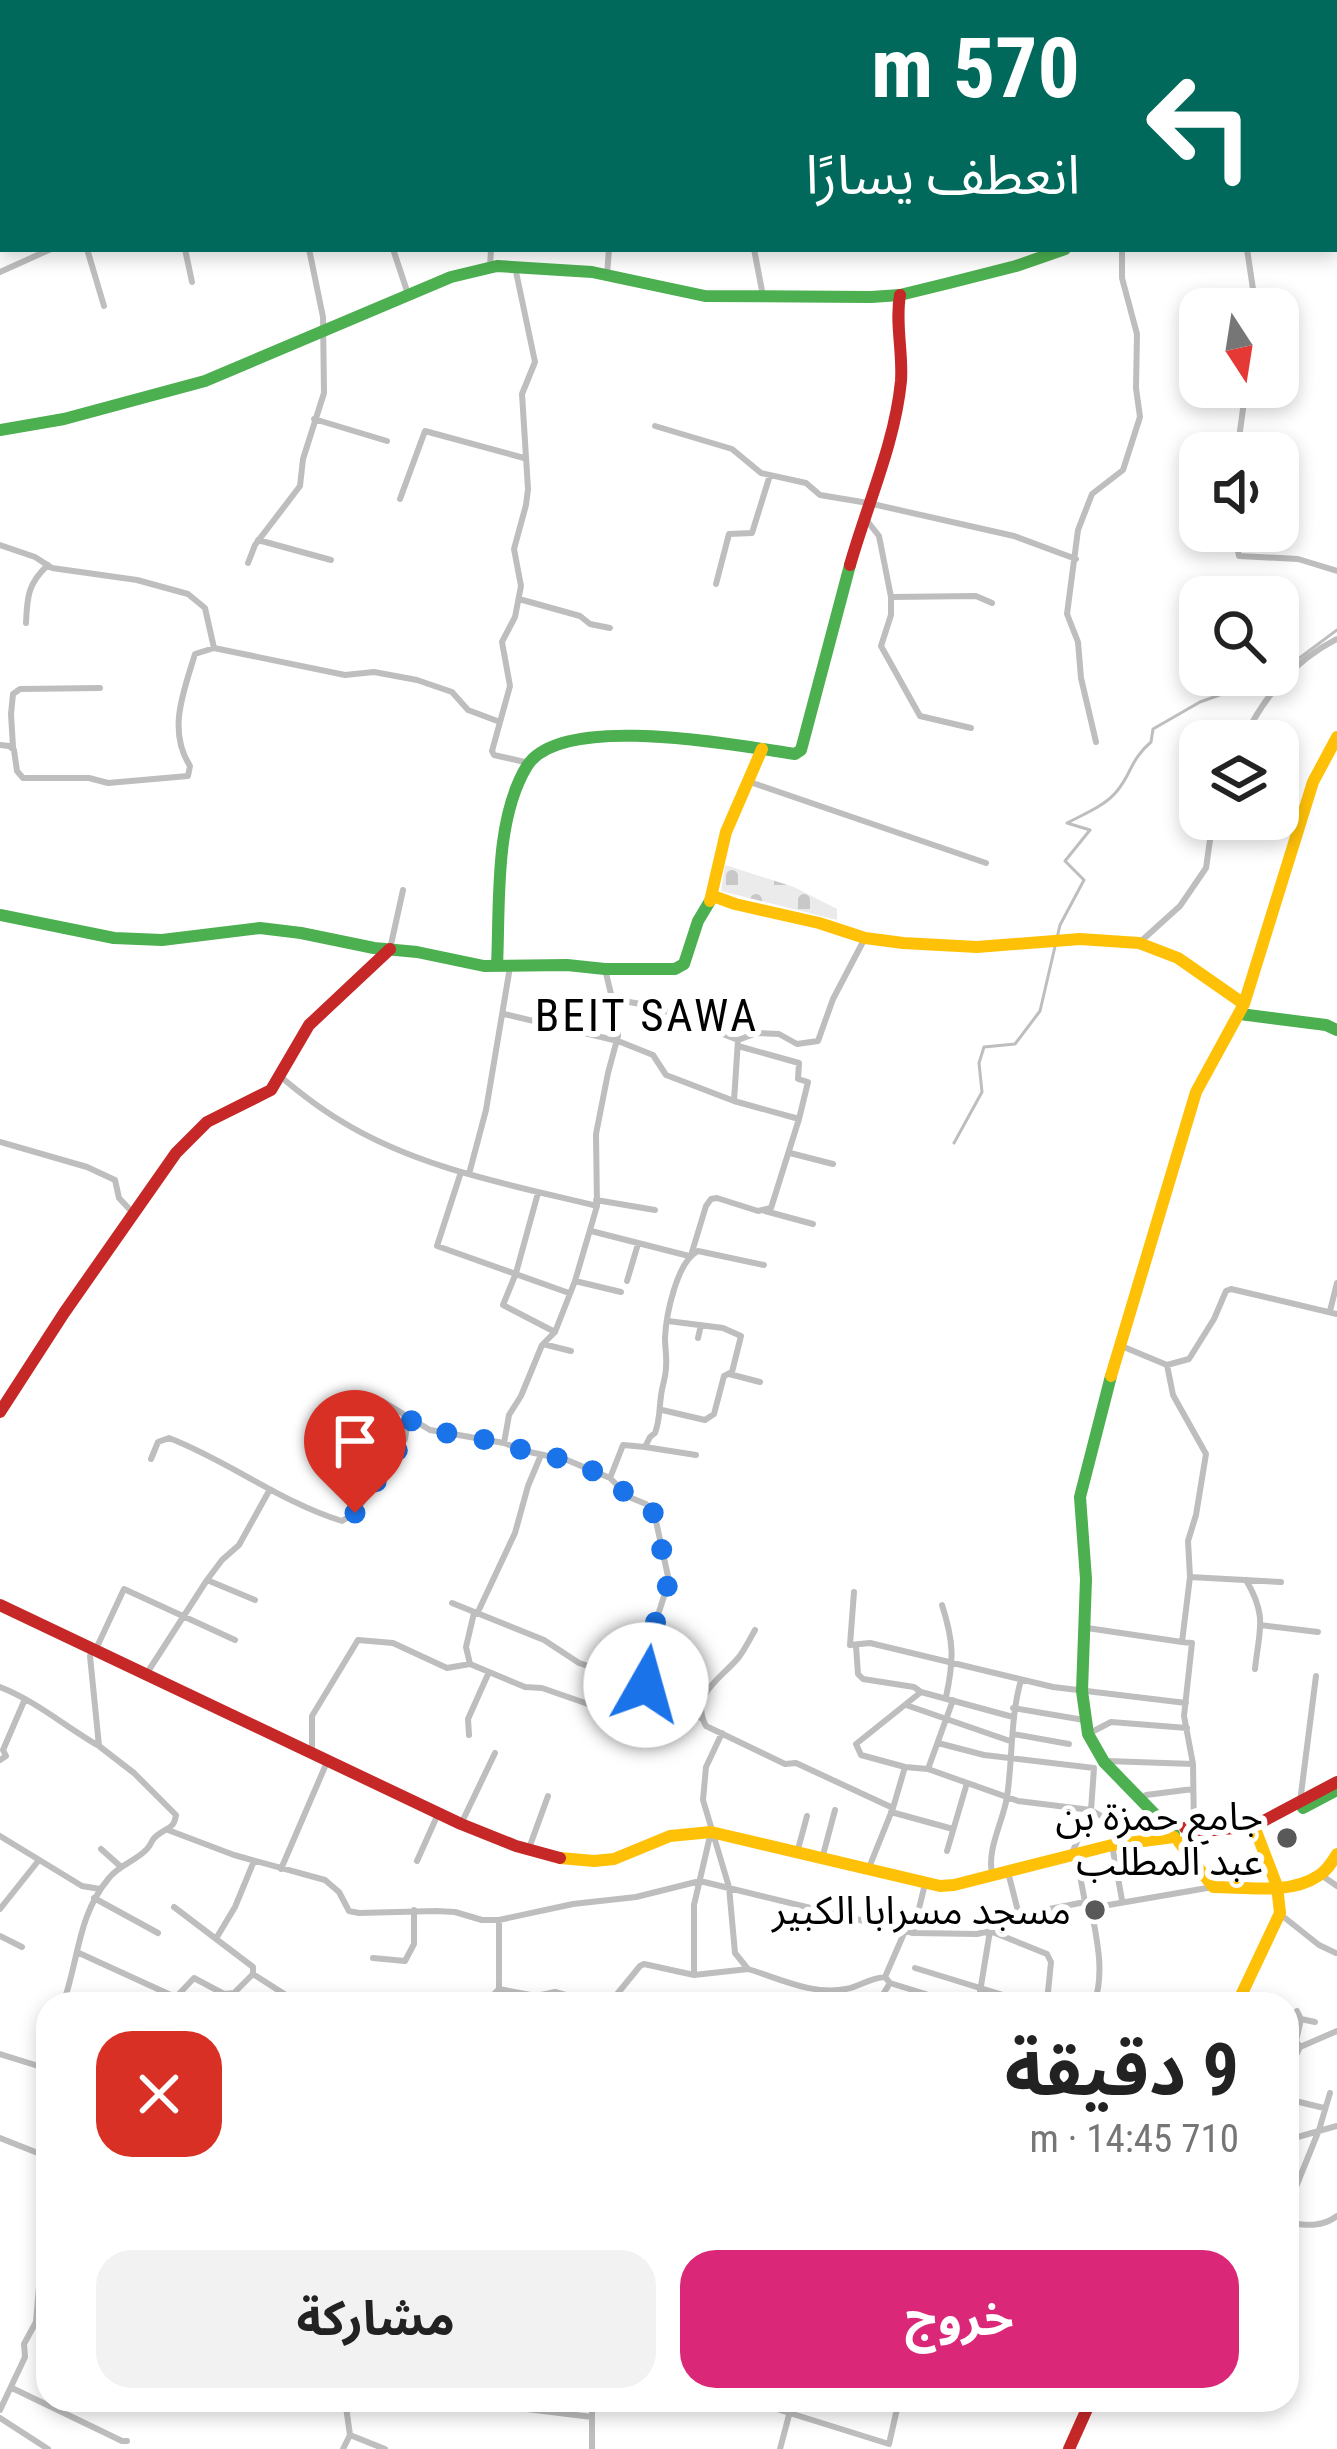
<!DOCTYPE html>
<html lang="ar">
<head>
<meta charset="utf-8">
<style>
  :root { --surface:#fff; --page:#f2f2f2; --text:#222; --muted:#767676; --accent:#db2777 }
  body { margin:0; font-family:"Roboto Condensed","Noto Sans Arabic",sans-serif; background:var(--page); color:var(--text); direction:rtl; height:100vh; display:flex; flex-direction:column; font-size:45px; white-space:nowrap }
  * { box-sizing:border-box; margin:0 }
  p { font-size:39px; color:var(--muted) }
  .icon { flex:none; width:66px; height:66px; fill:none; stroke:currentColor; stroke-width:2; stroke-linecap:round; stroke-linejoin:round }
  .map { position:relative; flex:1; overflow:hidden; direction:ltr }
  .panel { position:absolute; left:36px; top:1992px; width:1263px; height:420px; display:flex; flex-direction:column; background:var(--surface); border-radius:36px; box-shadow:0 6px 18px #0003; direction:rtl }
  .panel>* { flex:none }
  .top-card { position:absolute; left:0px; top:0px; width:1338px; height:252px; box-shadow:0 6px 18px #0003; direction:rtl; background:#00695c; color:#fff; overflow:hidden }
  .needle { width:78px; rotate:168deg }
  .fabs { position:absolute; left:1179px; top:288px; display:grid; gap:24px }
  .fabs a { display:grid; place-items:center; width:120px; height:120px; border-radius:24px; background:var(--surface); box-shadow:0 6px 18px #0003; font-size:60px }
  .pin { position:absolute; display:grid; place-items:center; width:102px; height:102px; color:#fff; margin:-123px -51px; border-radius:50% 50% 50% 0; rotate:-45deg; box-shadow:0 0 12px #0007 }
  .pin .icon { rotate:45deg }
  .me { position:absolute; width:132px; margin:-66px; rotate:7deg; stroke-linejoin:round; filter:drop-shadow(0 0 9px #0008) }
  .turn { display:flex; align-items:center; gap:42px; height:252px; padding:0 60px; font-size:54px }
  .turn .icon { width:156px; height:156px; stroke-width:2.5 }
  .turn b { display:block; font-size:84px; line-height:102px }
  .round { display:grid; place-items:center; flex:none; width:126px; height:126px; border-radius:36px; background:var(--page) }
  .summary { display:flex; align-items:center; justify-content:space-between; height:204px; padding:0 60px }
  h1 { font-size:72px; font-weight:700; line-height:90px }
  .cta { display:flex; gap:24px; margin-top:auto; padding:24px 60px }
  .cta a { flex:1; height:138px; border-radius:36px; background:var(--accent); color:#fff; font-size:48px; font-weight:700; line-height:138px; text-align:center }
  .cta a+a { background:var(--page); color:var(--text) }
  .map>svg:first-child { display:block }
  .cemetery { fill:url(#cemetery-stones) }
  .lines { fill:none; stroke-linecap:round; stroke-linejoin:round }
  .stream { stroke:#bebebe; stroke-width:3 }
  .street { stroke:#bebebe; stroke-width:6 }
  .fast { stroke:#4caf50; stroke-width:12 }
  .slow { stroke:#ffc107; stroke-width:12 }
  .jam { stroke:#c62828; stroke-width:12 }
  .route { stroke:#1a73e8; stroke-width:21; stroke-dasharray:0 37.8 }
  .poi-dot { fill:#595959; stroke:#fff; stroke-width:4.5 }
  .labels { text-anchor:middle; stroke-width:12; stroke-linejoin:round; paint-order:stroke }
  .poi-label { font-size:39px; fill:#000; stroke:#fff; text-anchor:end }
  .quarter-label { font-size:45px; letter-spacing:3px; fill:#000; stroke:#fff }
</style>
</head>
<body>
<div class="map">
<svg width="1337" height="2449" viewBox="0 0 1337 2449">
  <defs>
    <pattern id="cemetery-stones" width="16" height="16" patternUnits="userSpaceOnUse" patternTransform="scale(3)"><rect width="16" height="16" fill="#ebebeb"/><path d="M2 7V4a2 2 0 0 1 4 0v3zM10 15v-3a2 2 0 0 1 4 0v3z" fill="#c8c8c8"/></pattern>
  </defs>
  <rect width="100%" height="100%" fill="#fff"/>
  <!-- cemetery -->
  <path class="cemetery" d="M725 865 794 887 837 909V920L721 891Z"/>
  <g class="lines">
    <!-- stream -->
    <path class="stream" d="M1278 674 1337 630
      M954 1143 982 1092 979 1063 984 1047 1015 1044 1040 1011 1060 925 1084 880 1065 861 1090 830 1067 823C1084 814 1105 806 1117 791 1132 773 1130 760 1151 742L1153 729 1200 702 1275 675"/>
    <!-- street -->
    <path class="street" d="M626 0V3
      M1003 0V3
      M1010 0V3
      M8 3 9 0
      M154 3V0
      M280 3 281 0
      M521 3 535 0
      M1141 3V0
      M1323 3 1326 0
      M1335 110 1337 109
      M0 116H3
      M1335 144H1337
      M87 249 104 306
      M185 249 192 282
      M393 249 409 297
      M754 249 763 296
      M1247 249 1256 309
      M490 267 491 249
      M515 267 535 362 522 394 528 489 526 505 514 549 521 586 515 617 502 642 510 686 492 751 494 755 529 763
      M0 272 51 249
      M607 275 609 249
      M314 419 387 441
      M655 426 732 449 761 473 806 483 820 495 868 503 1014 536 1076 559
      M1237 453 1246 387
      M400 499 425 431 524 458
      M864 517 879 536 891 597V615L881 646 920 716 971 728
      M1234 531 1239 556 1298 559 1337 571
      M258 540 331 560
      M0 545 35 557 52 568 137 580 188 594 205 608 214 648 345 675 374 672 417 680 452 692 468 710 500 722
      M248 563 255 545 300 486 303 459 324 393 323 317 309 249
      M716 584 729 534 752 533 770 475
      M891 597 976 596 992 603
      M519 599 580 616 590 624 610 628
      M26 623C27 597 28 583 48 565
      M1243 741C1262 698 1295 660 1337 639
      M1096 742 1081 678 1078 642 1067 614 1078 530 1092 494 1123 470 1140 417 1136 388 1137 334 1122 278V249
      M0 745 9 746 14 750 17 771 23 778H89L108 783 188 776 190 766C167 730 184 691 195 654L214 648
      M13 747 11 714 13 694 20 689 100 688
      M750 782 986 863
      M1139 943 1180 906 1206 868 1213 819
      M390 949 403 890
      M612 999 652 1006 738 1040 734 1101 799 1119 771 1208 758 1211 717 1198 711 1199 706 1206 692 1252
      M504 1014 618 1041 653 1055 666 1075 734 1101
      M738 1040 757 1033 779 1034 797 1044 818 1041 833 999 865 938
      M738 1046 799 1063 798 1079 808 1082 799 1119
      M281 1077C300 1093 319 1108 341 1121 417 1168 511 1185 597 1206
      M0 1142 87 1167 115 1180 119 1198 134 1214
      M790 1153 833 1164
      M461 1172 437 1246 569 1293
      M469 1174 486 1110 510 967
      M538 1193 516 1273 503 1305 555 1332
      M596 1200 655 1210
      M765 1211 813 1224
      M591 1231 689 1256
      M575 1281 621 1292
      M627 1281 638 1244
      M1330 1311 1337 1283
      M698 1338 701 1325
      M543 1344 571 1351
      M1119 1345 1167 1365 1189 1359 1214 1319 1226 1291 1231 1289 1337 1314
      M729 1374 760 1382
      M382 1401 430 1430 504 1443 525 1451 567 1460 610 1478 629 1497 646 1504 654 1512 669 1581 640 1670 650 1694 701 1718
      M662 1410 705 1420 714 1414 724 1376 732 1372 741 1336 723 1328 668 1321
      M504 1443 509 1415 521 1396 542 1345 555 1332 575 1281 597 1206 596 1134 608 1073 618 1036 616 1015 605 969
      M645 1447 696 1455
      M151 1459 158 1442 169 1438C229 1461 280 1502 342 1521L355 1513 405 1439 408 1419
      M610 1478 623 1445 645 1447 650 1437 655 1433C660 1420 659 1410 661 1396 662 1386 666 1377 666 1367 667 1357 665 1348 665 1338 666 1315 677 1261 698 1251L764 1265
      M1190 1577 1281 1582
      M207 1580 255 1600
      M1246 1580C1268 1617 1259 1630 1255 1669
      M854 1592 850 1645 870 1643 1053 1687 1186 1703
      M942 1605C954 1642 954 1660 946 1697
      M477 1614 515 1533 528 1486 541 1455
      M1260 1625 1318 1632
      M1087 1628 1182 1642 1190 1577 1188 1541 1196 1515 1206 1454 1173 1395 1167 1365
      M755 1630C750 1639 745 1649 739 1657 721 1679 689 1694 706 1726L785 1764 796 1763 893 1808
      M1182 1642 1192 1643 1184 1716 1193 1764 1194 1831
      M856 1646 858 1674 863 1679 914 1687 921 1692
      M96 1649 124 1589 235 1640
      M470 1664 466 1647 474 1613
      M147 1673 207 1580 222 1560 239 1545 269 1491
      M0 1687C36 1701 66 1727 99 1746
      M906 1705 1010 1741
      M1013 1708 1084 1720
      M1013 1717 921 1692 856 1744 861 1755 905 1767 928 1769 1018 1801 1091 1810 1119 1826 1121 1844
      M722 1733 706 1767 703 1800 729 1887 735 1953 748 1969C778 1978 814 1996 846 1989 860 1986 870 1978 885 1977L890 1983 958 2004
      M1013 1734 1069 1744
      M1088 1734 1111 1722 1187 1728
      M469 1735 468 1719 489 1672
      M938 1743 984 1755 1094 1768
      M312 1751V1716L358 1640 393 1643 447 1668 470 1664 525 1687 542 1688 611 1712 627 1692 647 1685 632 1674 607 1672 579 1663 544 1640 452 1603
      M0 1760 6 1756 3 1750 25 1699
      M1107 1761 1193 1764
      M928 1769 953 1700
      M1140 1800 1146 1795 1193 1789
      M1300 1802 1316 1676
      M891 1812 953 1829
      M461 1824 495 1753
      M168 1830 234 1855 325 1880 339 1892 349 1911 359 1913 436 1911 455 1912 482 1920H499L573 1904 636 1897 700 1881 913 1933 977 1934 990 1931 1019 1915 1085 1902 1091 1908 1213 1887
      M0 1836 82 1886 100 1889
      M1112 1845 1122 1900
      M101 1849 120 1866
      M528 1851 548 1796
      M947 1851 967 1783
      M797 1853 807 1816
      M1072 1853 1091 1810 1094 1768
      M1076 1855 1085 1902
      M822 1859 835 1810
      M417 1861 438 1814
      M281 1869 327 1762
      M868 1870 893 1808 905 1767
      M1008 1872 1019 1915
      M992 1873C987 1848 1003 1822 1007 1797 1013 1757 1010 1719 1021 1680
      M1321 1875 1337 1886
      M94 1898 158 1933
      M174 1907 253 1967V1974
      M1091 1908C1097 1940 1105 1973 1094 2004
      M0 1909 39 1860
      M1280 1914 1319 1945 1336 1953
      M913 1933 925 1884
      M0 1936 22 1947
      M217 1937 235 1907 254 1861
      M79 1953 173 1996 178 1995 194 1978 224 1994 234 1993 253 1974 300 2004
      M373 1958 405 1961 414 1944V1910
      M915 1968 1026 2002 1051 2004
      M694 1975V1905L710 1836
      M885 1977 905 1931
      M499 1989V1921
      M63 2004C79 1960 77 1916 109 1878 119 1865 136 1861 147 1849 154 1841 149 1841 159 1834 169 1827 174 1828 176 1815L134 1773 99 1746 90 1656 92 1650
      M484 2004 499 1989 536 1996 555 1992 598 2004
      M609 2004 640 1966 644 1964 694 1975 748 1969
      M877 2004 890 1983
      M978 2004 990 1931 1047 1954 1051 1962 1047 2002
      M1297 2011 1301 2019 1296 2041 1300 2047
      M1301 2019 1315 2022
      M0 2054 48 2069
      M1287 2074 1300 2047 1337 2031
      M1287 2099 1324 2108
      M0 2138 48 2157
      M1287 2140 1337 2126
      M48 2176 45 2207 48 2215
      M1287 2209 1319 2130 1330 2093
      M1287 2223C1306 2225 1321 2228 1337 2216
      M12 2388 122 2441H127
      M454 2400 592 2417
      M592 2400V2449
      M727 2400 764 2405 889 2444 899 2400
      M0 2410 25 2357 24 2344 36 2322 39 2286 48 2263
      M0 2418 48 2449
      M350 2435 385 2449
      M343 2449 350 2435 345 2400
      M780 2449 793 2400"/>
    <!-- fast -->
    <path class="fast" d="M1240 0V3
      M0 430 64 419 205 381 451 277 497 266 592 272 705 296 871 297 900 295 949 283 1016 266 1065 249
      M0 915 114 938 162 940 260 928 301 933 374 948 417 952 484 966 567 965 605 969H675L684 964 698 921 710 901
      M497 966C500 904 494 820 527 766 561 711 739 746 795 754L801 750 850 565
      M1240 1014 1326 1025 1337 1030
      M1111 1376 1080 1497 1086 1579 1082 1691 1088 1734 1104 1762 1174 1834
      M1303 1808 1337 1790"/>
    <!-- slow -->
    <path class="slow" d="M1335 193H1337
      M713 896 735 904 819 923 865 938 903 943 977 947 1080 939 1139 943 1178 958 1244 1004
      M710 901 726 832 762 749
      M1111 1376 1196 1092 1244 1004 1313 782 1337 737
      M1179 1842 1213 1887C1245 1887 1290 1895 1318 1876 1327 1871 1332 1862 1337 1854
      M560 1858 594 1861 614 1859 670 1836 711 1832 940 1886 954 1885 1112 1845 1174 1837
      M1237 2004 1280 1913 1277 1886 1254 1826"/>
    <!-- jam -->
    <path class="jam" d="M850 565C867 505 895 443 901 381 903 352 895 323 900 295
      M0 1412 64 1313 176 1153 207 1122 271 1090 309 1025 390 949
      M0 1605 461 1824 516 1846 560 1858
      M1185 1828 1204 1831 1254 1826 1337 1782
      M1069 2449 1091 2400"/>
  </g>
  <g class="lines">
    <!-- route -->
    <path class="route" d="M355 1513 405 1439 408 1419 430 1430 504 1443 525 1451 567 1460 610 1478 629 1497 646 1504 653 1512 669 1581 640 1670 646 1685"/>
  </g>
  <!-- markers -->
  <g class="poi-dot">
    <circle cx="1287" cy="1838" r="12"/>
    <circle cx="1095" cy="1910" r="12"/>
  </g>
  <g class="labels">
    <!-- poi labels -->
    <g class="poi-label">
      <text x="1263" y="1830">جامع حمزة بن<tspan x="1263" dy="45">عبد المطلب</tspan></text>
      <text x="1071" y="1924">مسجد مسرابا الكبير</text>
    </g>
    <!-- quarter labels -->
    <g class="quarter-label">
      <text x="647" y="1031">BEIT SAWA</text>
    </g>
  </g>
</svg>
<div class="fabs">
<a><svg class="needle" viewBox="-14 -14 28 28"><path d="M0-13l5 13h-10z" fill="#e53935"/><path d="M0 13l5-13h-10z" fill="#767676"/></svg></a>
<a><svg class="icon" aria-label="sound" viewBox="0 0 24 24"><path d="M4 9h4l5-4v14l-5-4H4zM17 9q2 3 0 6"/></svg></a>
<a><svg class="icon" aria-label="search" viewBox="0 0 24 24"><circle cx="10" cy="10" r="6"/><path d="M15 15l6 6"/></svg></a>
<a><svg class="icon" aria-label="layers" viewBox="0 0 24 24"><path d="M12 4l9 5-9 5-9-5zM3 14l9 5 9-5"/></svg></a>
</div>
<div class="pin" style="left:355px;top:1513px;background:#d93025"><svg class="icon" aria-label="arrive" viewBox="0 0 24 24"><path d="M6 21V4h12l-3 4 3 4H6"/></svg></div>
<svg class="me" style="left:646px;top:1685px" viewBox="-20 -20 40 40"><circle r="19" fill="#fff"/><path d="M0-13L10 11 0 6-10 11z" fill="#1a73e8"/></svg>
<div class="top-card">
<div class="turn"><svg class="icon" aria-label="left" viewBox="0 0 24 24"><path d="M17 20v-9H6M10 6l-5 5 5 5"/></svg><div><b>570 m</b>انعطف يسارًا</div></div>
</div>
<section class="panel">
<div class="summary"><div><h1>9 دقيقة</h1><p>710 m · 14:45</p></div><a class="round" style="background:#d93025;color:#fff"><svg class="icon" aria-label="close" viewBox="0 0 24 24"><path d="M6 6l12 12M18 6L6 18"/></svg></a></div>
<div class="cta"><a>خروج</a><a>مشاركة</a></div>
</section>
</div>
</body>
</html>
